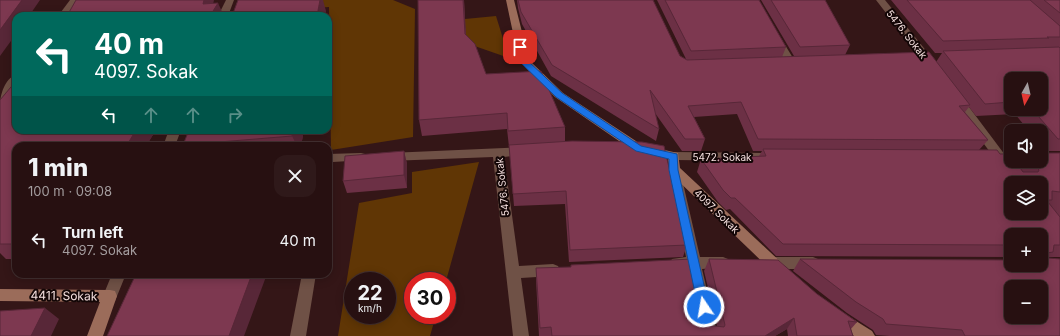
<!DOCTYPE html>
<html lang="en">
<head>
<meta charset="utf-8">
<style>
  :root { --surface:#271011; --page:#2f191a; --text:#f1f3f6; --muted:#a49d9f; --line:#433031 }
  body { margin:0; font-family:Inter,sans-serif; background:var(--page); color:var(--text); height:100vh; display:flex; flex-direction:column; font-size:15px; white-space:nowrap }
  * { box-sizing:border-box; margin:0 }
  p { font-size:13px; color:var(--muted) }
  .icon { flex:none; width:22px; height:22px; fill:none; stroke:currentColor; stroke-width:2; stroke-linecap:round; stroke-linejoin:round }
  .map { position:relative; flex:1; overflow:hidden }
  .side { position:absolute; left:12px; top:142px; width:320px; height:136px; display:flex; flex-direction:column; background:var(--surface); border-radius:12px; box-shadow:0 2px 10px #0003,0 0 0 1px var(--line) }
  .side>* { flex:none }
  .top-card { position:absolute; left:12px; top:12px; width:320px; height:122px; border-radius:12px; box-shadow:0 2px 10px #0003,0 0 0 1px var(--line); background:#00695c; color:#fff; overflow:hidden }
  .needle { width:26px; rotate:188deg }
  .controls { position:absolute; left:1004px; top:72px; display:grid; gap:8px }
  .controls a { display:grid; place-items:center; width:44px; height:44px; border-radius:8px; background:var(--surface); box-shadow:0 2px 10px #0003,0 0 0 1px var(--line); font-size:20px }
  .speed { position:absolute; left:344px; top:272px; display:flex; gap:8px; font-size:20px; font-weight:700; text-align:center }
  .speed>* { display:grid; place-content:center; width:52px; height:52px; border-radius:50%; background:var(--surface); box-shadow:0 2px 10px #0003,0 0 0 1px var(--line); line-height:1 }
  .speed small { font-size:10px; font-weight:400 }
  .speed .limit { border:6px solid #d22; background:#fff; color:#111 }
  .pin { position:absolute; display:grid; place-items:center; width:34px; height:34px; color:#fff; margin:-17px; border-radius:8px; box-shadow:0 2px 6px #0006 }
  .me { position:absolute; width:44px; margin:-22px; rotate:348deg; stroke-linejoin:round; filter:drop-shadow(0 0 3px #0008) }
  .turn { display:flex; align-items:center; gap:14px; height:84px; padding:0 16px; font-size:18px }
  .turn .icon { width:52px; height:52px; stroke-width:2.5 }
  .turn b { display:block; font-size:28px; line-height:34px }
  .lanes { display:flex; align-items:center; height:38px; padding:0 16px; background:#0003; justify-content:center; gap:20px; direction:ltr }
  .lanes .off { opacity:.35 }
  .round { display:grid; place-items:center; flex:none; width:42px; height:42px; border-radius:12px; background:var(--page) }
  .headline { display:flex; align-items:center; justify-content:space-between; height:68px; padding:0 16px }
  h1 { font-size:24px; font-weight:800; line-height:30px }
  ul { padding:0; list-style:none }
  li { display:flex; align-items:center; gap:12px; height:60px; padding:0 16px }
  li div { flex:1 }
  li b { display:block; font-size:15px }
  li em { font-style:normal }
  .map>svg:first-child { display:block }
  .green { fill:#603605; fill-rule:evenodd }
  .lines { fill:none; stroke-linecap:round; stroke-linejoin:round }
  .street { fill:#6f5146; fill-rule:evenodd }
  .secondary { fill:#9b6c5a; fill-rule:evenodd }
  .wall { fill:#6c3045; fill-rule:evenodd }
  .shaded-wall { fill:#582738 }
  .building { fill:#7d3850; stroke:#582738; fill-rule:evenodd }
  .route { fill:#1a73e8; stroke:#114b97 }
  .labels { text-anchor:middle; stroke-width:4; stroke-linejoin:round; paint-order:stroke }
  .street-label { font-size:10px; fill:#f5e0df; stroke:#130606 }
  .near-street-label { font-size:12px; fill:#f5e0df; stroke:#130606 }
</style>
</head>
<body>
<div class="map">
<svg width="1060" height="336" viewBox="0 0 1060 336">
  <rect width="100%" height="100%" fill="#341617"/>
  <!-- green -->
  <path class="green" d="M267 0H393L415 9 413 137 331 150 329 7 263 12Z
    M496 16 509 58 466 43 465 19Z
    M479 162 446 281H413V315H436L430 336H338L359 203 412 193V172ZM353 281H387V315H353Z"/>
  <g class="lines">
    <!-- street -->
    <path class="street" d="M70 0H78L68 16H58Z
      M226 0H234L228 16H218Z
      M876 0H885L936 63 937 65 936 67H928Z
      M776 34 779 35 796 63 795 65 791 66 787 65 771 37Z
      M16 75V86L4 104 0 105C0 95 5 78 16 75Z
      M956 94 960 95 1026 183H1013L952 101 951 98Z
      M169 130H181L175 146H163Z
      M525 147 529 148 531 151 529 154 504 157 519 266 553 264 558 266 560 270 558 274 553 276 521 278 529 336H513L493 157 389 161 385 160 383 157 385 154 389 153Z
      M674 152 764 153 768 154 770 157 768 160 764 161 674 160 670 159 668 156 670 153Z
      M361 153 365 154 367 157 365 160 333 162 328 164V154Z
      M674 166 678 167 680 170 700 257H723L728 259 730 263 728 267 702 269 718 336H702L689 269 672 267 670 263 672 259 686 257 668 170 670 167Z
      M765 257H813L818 259 820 263 818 267 813 269H765L760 267 758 263 760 259Z
      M112 274H126L115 301 110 302 105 301 103 296Z
      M302 274H316L306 336H290Z"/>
    <!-- secondary -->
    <path class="secondary" d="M506 0H514L529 60 563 93 642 145 678 153 680 168 785 266 787 270 785 274 780 276 775 274 670 173 668 159 635 152 555 97 519 61Z
      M0 289 110 290 115 291 117 296 103 336H87L100 302 0 301Z
      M840 311 872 331 875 336H854L835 323 833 318 835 313Z"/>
  </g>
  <!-- wall -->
  <path class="wall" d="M464 0 466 35 486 74 565 127V141L687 245 683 257 569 262 565 204 514 206 509 147 507 129 422 136 419 120Z
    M517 0 680 56 686 59 657 0H759L786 47 782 57 794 56 761 0H825L850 45 845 55 936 62 942 53H935L891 0H1060V151H1046L1041 145V131H1029L1015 114 976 116 969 107 965 112 988 140 979 150 1000 154 1017 164 1019 161H1041L1060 153V257H1049L1060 336H890L876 335 873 330 847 313 793 271 800 259 1041 265V235H1011V257L776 256 730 209 726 210 718 202 697 172 701 159 759 156 762 151H753L737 114 694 117 705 139 701 151H682L655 113 659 129 656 141 551 76 522 24 518 8ZM1011 79 1041 109H1011Z
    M0 100 156 130 146 146H16V259H6L0 253Z
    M189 130H304L301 146H183V145Z
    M404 151 407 164V188L347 193 343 181Z
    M709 259 817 294 857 322 851 329 853 336H788L787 329 775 336H539L536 280V268L706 325 717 326 704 271Z"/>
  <!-- shaded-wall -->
  <path class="shaded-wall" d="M22 0H40L29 16H16V34L0 56V30Z
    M204 0H214L211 14 218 3 224 16H209L203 4Z
    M320 0H323L326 11 325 16H317Z
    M463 0H464L466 50 465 34Z
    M136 130H156L146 146H127V145Z
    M294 130H304L301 146H297L292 136Z
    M404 151 407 164V188L404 175Z
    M252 274H267L244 336H229Z
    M45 308 59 319 51 336H31Z
    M794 318 787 329 775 336H765Z"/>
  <!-- building -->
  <path class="building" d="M0 0H22L0 30Z
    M76 0H204L203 4 218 3 210 16H67Z
    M238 0H320L317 16H232Z
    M418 0H463L465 34 475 44 486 74 541 71 565 127 508 131 507 113 419 120Z
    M518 0H653L680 56 687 60 929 52 970 105 959 106 988 140 758 139 741 102 688 106 705 139H685L650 90 659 129 552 65 521 12Z
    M665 0H759L786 47 691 51Z
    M771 0H825L850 45 800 47Z
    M907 0H1030L1060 26V37H1047L1049 38 943 41Z
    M1044 0H1060V13Z
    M1059 47 1060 48V139H1058L1032 109H1041V79H1011V102L985 104 943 51Z
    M16 81V130H136L127 145H119L118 146H16V244H0V100Z
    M189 130H294L292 136 183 145Z
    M572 141 642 142 664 146 687 245 570 250 566 191 513 194 509 145Z
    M763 149 997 150 1000 154H1009L1011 156V161H1015L1023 172H1038L1039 170 1032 161H1041V153H1060V192L1052 191V200H1048V202L1060 217V245H1054L1053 252 1047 253 1049 258 1060 259V336H965L962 330 886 324 883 319 856 302 800 259 1011 260V265H1041V235H1011V245L783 244 735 198H731L723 190 701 159 766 156ZM1011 183H1041V213H1011ZM1011 287H1041V317H1011Z
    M404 151V175L343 181 345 156Z
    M692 259 706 325 724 327 725 325 709 259 778 260 817 294 857 322 848 321 853 336H797L794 318 765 336H552L551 327 540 328 536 268 571 267V265Z
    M136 274H252L229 336H107Z
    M45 308 31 336H0V311Z"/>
  <!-- route -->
  <path class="route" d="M520 44 524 47 527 60 562 93 641 146 677 154 678 170 709 307 707 310 704 312 700 310 698 307 669 170V159L636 151 556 97 521 63 517 47Z"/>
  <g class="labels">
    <!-- street labels -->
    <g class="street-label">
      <text transform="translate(907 34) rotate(52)" y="4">5476. Sokak</text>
      <text x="722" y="161">5472. Sokak</text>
      <text transform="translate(502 187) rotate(-96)" y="4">5476. Sokak</text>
      <text transform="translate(717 211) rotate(44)" y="4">4097. Sokak</text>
    </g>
    <!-- near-street labels -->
    <g class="near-street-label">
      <text transform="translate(64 296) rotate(1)" y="4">4411. Sokak</text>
    </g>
  </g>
</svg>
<div class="controls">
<a><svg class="needle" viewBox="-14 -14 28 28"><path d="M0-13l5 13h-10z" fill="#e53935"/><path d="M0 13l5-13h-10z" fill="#a49d9f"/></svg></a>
<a><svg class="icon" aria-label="sound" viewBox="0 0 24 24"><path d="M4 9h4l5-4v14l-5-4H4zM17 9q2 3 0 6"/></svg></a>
<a><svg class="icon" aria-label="layers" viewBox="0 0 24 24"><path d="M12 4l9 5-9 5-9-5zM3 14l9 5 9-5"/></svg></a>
<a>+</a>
<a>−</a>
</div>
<div class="speed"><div>22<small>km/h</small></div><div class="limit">30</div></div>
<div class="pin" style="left:520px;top:47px;background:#d93025"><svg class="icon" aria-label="arrive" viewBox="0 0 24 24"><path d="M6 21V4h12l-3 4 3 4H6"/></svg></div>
<svg class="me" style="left:704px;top:307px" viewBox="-20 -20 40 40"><circle r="17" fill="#1a73e8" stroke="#fff" stroke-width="3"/><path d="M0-11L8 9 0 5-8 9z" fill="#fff"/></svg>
<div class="top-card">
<div class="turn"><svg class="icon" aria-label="left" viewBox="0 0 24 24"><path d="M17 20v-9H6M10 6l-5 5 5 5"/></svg><div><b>40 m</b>4097. Sokak</div></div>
<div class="lanes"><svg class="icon" aria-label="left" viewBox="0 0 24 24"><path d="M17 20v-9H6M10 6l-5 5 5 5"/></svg><svg class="icon off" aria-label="ahead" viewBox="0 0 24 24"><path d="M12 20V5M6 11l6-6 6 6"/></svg><svg class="icon off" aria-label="ahead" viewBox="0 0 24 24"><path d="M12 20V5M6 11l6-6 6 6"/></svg><svg class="icon off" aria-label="right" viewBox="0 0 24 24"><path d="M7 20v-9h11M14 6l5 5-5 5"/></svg></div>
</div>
<section class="side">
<div class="headline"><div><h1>1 min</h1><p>100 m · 09:08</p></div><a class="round"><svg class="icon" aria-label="close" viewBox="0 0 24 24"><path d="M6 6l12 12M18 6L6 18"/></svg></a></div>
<ul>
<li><svg class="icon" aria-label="left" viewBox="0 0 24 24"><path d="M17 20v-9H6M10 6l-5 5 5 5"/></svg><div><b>Turn left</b><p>4097. Sokak</p></div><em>40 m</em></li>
</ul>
</section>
</div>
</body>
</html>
